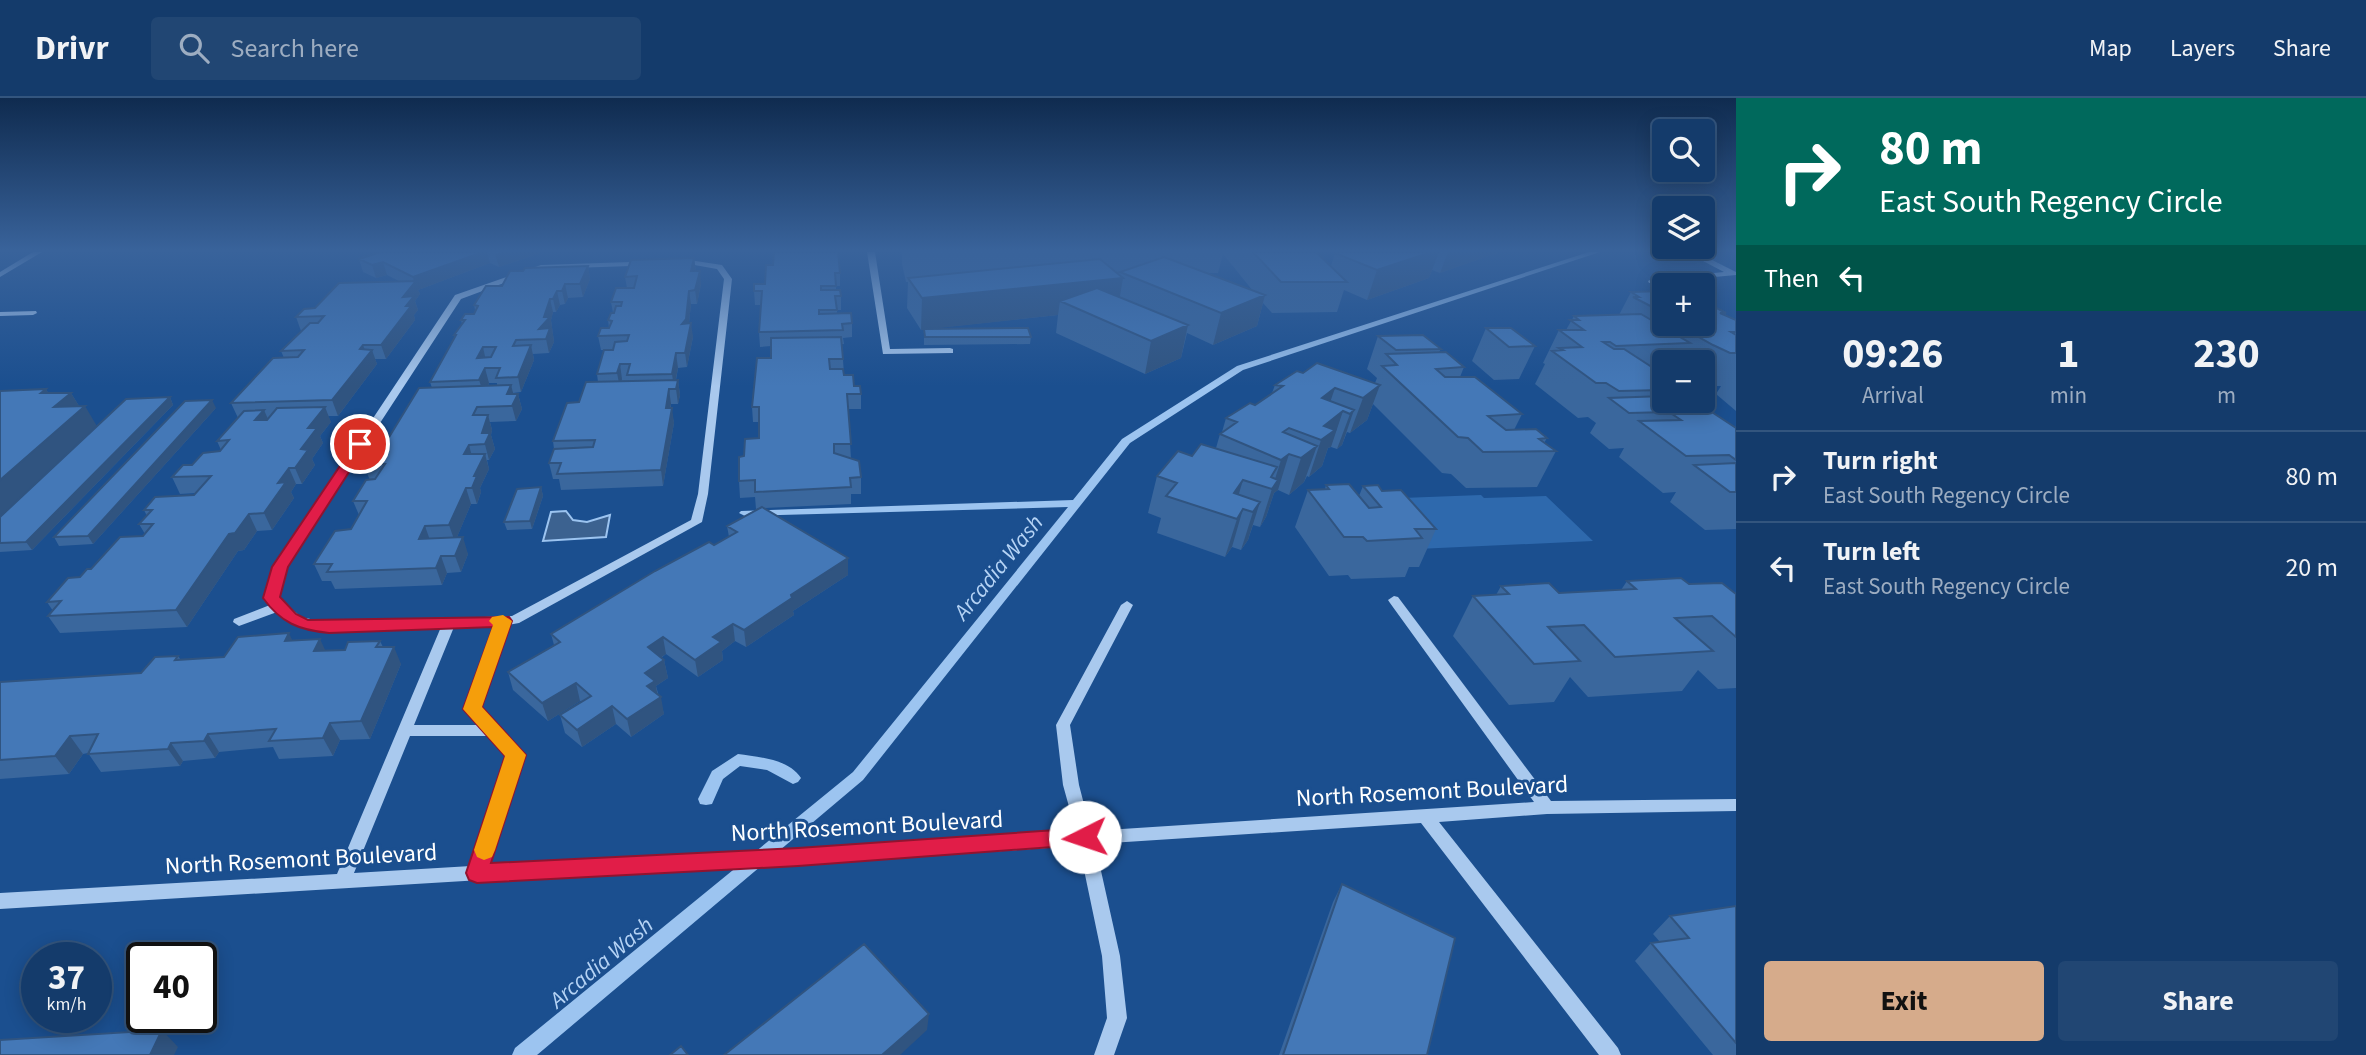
<!DOCTYPE html>
<html lang="en">
<head>
<meta charset="utf-8">
<style>
  :root { --surface:#143b6b; --page:#214673; --text:#f1f3f6; --muted:#9dadc1; --line:#33557e; --accent:#d6ab8b }
  body { margin:0; font-family:"Source Sans 3",sans-serif; background:var(--page); color:var(--text); height:100vh; display:flex; flex-direction:column; font-size:26px; white-space:nowrap }
  * { box-sizing:border-box; margin:0 }
  p { font-size:23px; color:var(--muted) }
  .icon { flex:none; width:38px; height:38px; fill:none; stroke:currentColor; stroke-width:2; stroke-linecap:round; stroke-linejoin:round }
  .map { position:relative; flex:1; overflow:hidden }
  .drawer { display:flex; flex-direction:column; background:var(--surface); width:630px }
  .drawer>* { flex:none }
  .top-card { background:#00695c; color:#fff; overflow:hidden }
  .buttons { position:absolute; left:1652px; top:21px; display:grid; gap:14px }
  .buttons a { display:grid; place-items:center; width:63px; height:63px; border-radius:7px; background:var(--surface); box-shadow:0 4px 18px #0003,0 0 0 2px var(--line); font-size:35px }
  .speed { position:absolute; left:21px; top:844px; display:flex; gap:14px; font-size:35px; font-weight:700; text-align:center }
  .speed>* { display:grid; place-content:center; width:91px; height:91px; border-radius:50%; background:var(--surface); box-shadow:0 4px 18px #0003,0 0 0 2px var(--line); line-height:1 }
  .speed small { font-size:18px; font-weight:400 }
  .speed .limit { border:4px solid #111; border-radius:10px; background:#fff; color:#111 }
  .pin { position:absolute; display:grid; place-items:center; width:60px; height:60px; color:#fff; margin:-30px; border:4px solid #fff; border-radius:50%; box-shadow:0 2px 7px #0007 }
  .me { position:absolute; width:77px; margin:-38px; rotate:266deg; stroke-linejoin:round; filter:drop-shadow(0 0 5px #0008) }
  .turn { display:flex; align-items:center; gap:24px; height:147px; padding:0 28px; font-size:32px }
  .turn .icon { width:91px; height:91px; stroke-width:2.5 }
  .turn b { display:block; font-size:49px; line-height:60px }
  .then { display:flex; align-items:center; height:66px; padding:0 28px; background:#0003; gap:14px; font-size:26px }
  .eta { display:flex; justify-content:space-evenly; align-items:center; height:119px; text-align:center }
  .eta b { font-size:42px; font-weight:700; line-height:49px }
  .action { display:flex; gap:14px; margin-top:auto; padding:14px 28px }
  .action a { flex:1; height:80px; border-radius:7px; background:var(--accent); color:#111; font-size:28px; font-weight:700; line-height:80px; text-align:center }
  .action a+a { background:var(--page); color:var(--text) }
  ul { padding:0; list-style:none }
  li { display:flex; align-items:center; gap:21px; height:91px; padding:0 28px; border-top:2px solid var(--line) }
  li div { flex:1 }
  li b { display:block; font-size:26px }
  li em { font-style:normal }
  header { display:flex; align-items:center; gap:42px; box-sizing:border-box; height:98px; padding:0 35px; background:var(--surface); border-bottom:2px solid var(--line) }
  header strong { font-size:33px }
  nav { display:flex; gap:38px; margin-inline-start:auto; font-size:24px }
  .search { width:490px; height:63px; background:var(--page); display:flex; align-items:center; gap:18px; box-sizing:border-box; padding:0 24px; border-radius:7px; color:var(--muted); font-size:26px }
  main { display:flex; flex:1; min-height:0 }
  .map>svg:first-child { display:block }
  .green { fill:#2e69ad }
  .water { fill:#3c6290; stroke:#9cc4f0; stroke-width:2 }
  .lines { fill:none; stroke-linecap:round; stroke-linejoin:round }
  .stream { fill:#9cc4f0; fill-rule:evenodd }
  .minor { fill:#a9c9ee; fill-rule:evenodd }
  .wall { fill:#3a679d; fill-rule:evenodd }
  .shaded-wall { fill:#305480 }
  .building { fill:#4478b7; stroke:#305480; stroke-width:2; fill-rule:evenodd }
  .route { fill:#e11d48; stroke:#92132f; stroke-width:2 }
  .slow { fill:#f59e0b }
  .labels { text-anchor:middle; stroke-width:6; stroke-linejoin:round; paint-order:stroke }
  .water-label { font-size:23px; font-style:italic; fill:#b5d3f5; stroke:#1b4f8f }
  .near-street-label { font-size:24px; fill:#fff; stroke:#1b4f8f }
</style>
</head>
<body>
<header>
<strong>Drivr</strong>
<div class="search"><svg class="icon" aria-label="search" viewBox="0 0 24 24"><circle cx="10" cy="10" r="6"/><path d="M15 15l6 6"/></svg>Search here</div>
<nav><a>Map</a><a>Layers</a><a>Share</a></nav>
</header>
<main>
<div class="map">
<svg width="1736" height="957" viewBox="0 0 1736 957">
  <rect width="100%" height="100%" fill="#1b4f8f"/>
  <!-- green -->
  <path class="green" d="M1481 397 1484 400 1546 398 1593 443 1417 451 1376 401Z"/>
  <!-- water -->
  <path class="water" d="M566 413 573 422 587 424 610 417 606 439 543 443 551 414Z"/>
  <g class="lines">
    <!-- stream -->
    <path class="stream" d="M1589 154H1600L1243 272 1130 345 863 682 537 957H512L515 950 853 674 1068 409 745 418 739 415 741 413 1073 402 1122 341 1237 268Z
      M738 656C758 659 789 661 801 680L798 684 793 686 767 672 740 668 723 681 712 706 706 707 700 706 698 701 712 673Z"/>
    <!-- minor -->
    <path class="minor" d="M33 154H42L0 179V174Z
      M867 154H875L890 251 950 250 953 251V255L883 256Z
      M1686 154H1696L1736 174V177L1649 185 1648 183 1652 181 1724 174Z
      M689 162 722 167 732 181 708 396 702 424 519 525 508 527 481 610 524 657 488 767 682 756 798 752 1076 734 1063 687 1056 627 1121 507 1127 503 1133 507 1070 627 1079 687 1091 733 1534 704 1390 505 1388 502 1394 498 1398 499 1551 703 1736 701V713L1547 716 1439 724 1618 950 1621 957H1599L1421 725 1095 746 1120 858 1127 920 1114 957H1094L1107 920 1102 858 1079 748 798 766 682 770 0 811V795L337 776 441 529 329 533 298 527 277 514 239 528 233 524 234 521 270 507 265 500 274 469 455 197 541 167ZM689 166 717 171 724 181 698 396 691 422 512 518 329 525 301 519 278 499 286 469 461 201 542 171ZM495 527 466 611 479 627H414L454 529ZM410 638H489L508 658 471 768 354 775Z
      M36 213 37 215 33 217 0 218V214Z"/>
  </g>
  <!-- wall -->
  <path class="wall" d="M381 154H543L499 169 490 165 418 192 420 196 415 203 418 212 414 217 415 222 386 261H375L377 266 338 318H328L331 324 320 338 323 345 312 361 315 367 302 386H296L291 394 294 400 272 432 257 433 244 452 238 453 187 529 60 535 48 518 53 513 47 504 91 471 143 438 145 436 139 426 147 418 144 412 194 397 196 395 180 396 172 379 192 367 221 352 217 343 238 320 231 305 284 260 281 253 301 233 296 219 315 210 399 183 387 177 376 180 363 174 359 161Z
    M902 154H1316L1331 168 1335 155 1337 154H1500L1440 175 1432 172 1429 180 1367 202 1344 192 1337 214 1272 215 1263 205 1257 228 1213 247 1187 235 1181 260 1145 276 1056 235 1058 217 926 231 1031 239 1030 246 924 247V231L921 232 907 210 908 184H906L902 166ZM1223 156 1232 167 1253 193 1206 175H1218Z
    M694 160 696 173 701 186 697 206H691L689 225 693 239 687 269 678 270 676 282H678L680 297 678 306H671V310L674 325 663 388 561 392 559 381H553L549 365 554 351 553 343 579 304 598 284 597 276 613 252H601L598 238 609 230 608 222 613 215 611 204 627 190 625 179Z
    M773 167 840 175V188H836V192L841 198V212H837V215L852 225V239L843 240 844 246H842L844 277 861 296V311H848L851 361 861 379V396H851V406L765 410 848 477 793 513 794 517 746 549 735 543 722 553 723 562 698 579 666 556 661 560 664 562 668 580 656 588 664 616 631 639 616 626 582 649 565 635 560 617 582 604 580 603 548 623 513 592 508 574 554 547 551 536 729 439 727 428 759 410 756 411 755 399 740 400 739 383 744 358 759 340V324H753L752 309 771 260V248L760 249 759 234 761 207H755L754 193 765 186Z
    M588 168 590 181 583 199 568 200 565 206 560 207 556 214H553L551 222 554 244 549 255 533 256 534 262 521 294 513 295V296H518L522 311 516 323 490 324 492 332 491 337 495 351 489 362H487L489 371 480 390 481 394 477 406H471L457 439 468 456 461 474 447 475 442 487 335 491 331 483H322L314 466 351 431 359 417 353 403 370 382 363 366 383 349 432 290 430 284 454 240V237L462 226 461 222 474 216 475 212 474 207 502 188ZM489 285H497V287L488 288Z
    M1664 193V226H1703V202L1706 204 1704 208 1726 215 1725 217 1736 222V313L1716 296 1721 288H1710L1703 285V264H1664V303L1736 330V431L1705 432 1670 404 1676 394 1663 395 1619 359 1624 350 1609 351 1590 335 1596 325 1588 319 1578 320 1535 286 1545 266 1543 265 1559 232H1566L1574 218 1619 217 1631 194Z
    M1486 230 1535 248 1519 281 1494 282 1472 263Z
    M1378 238 1441 251 1439 254 1464 269 1460 279 1522 316 1514 332 1547 340 1544 345 1556 353 1537 389 1466 390 1451 376 1442 375 1373 306 1367 322 1350 335 1347 334 1342 347 1337 351 1331 349 1328 350 1322 368 1309 379 1307 378 1304 384 1289 397 1278 392 1274 395 1266 419 1260 429 1253 427 1248 442 1241 452 1232 449 1225 459 1157 435 1161 420 1148 415 1157 378 1192 358 1216 350 1220 336 1222 334 1226 320 1255 307 1272 295 1275 287 1303 275 1375 285 1377 280 1367 271Z
    M46 291 48 295H71L79 308 96 328 170 299 173 307 32 452 0 454V293Z
    M216 310 93 446 59 448 54 439Z
    M1326 387 1359 398 1363 388 1436 431 1419 469H1409L1405 479 1351 481 1348 477 1329 478 1295 429 1308 392 1325 391Z
    M541 389 543 398 532 431 507 432 504 424Z
    M1627 483 1689 486 1736 496V590L1718 591 1698 572 1682 593 1588 599 1570 579 1554 604 1509 607 1453 538 1473 498 1496 497 1501 488 1559 495 1621 492Z
    M292 542 326 553 345 552 380 543 383 549 401 566 370 641 340 642 333 658 279 661 273 649 219 654 215 660 183 663 180 668 101 674 88 655 83 656 69 676 0 681V584L141 575 178 558 181 562 224 559Z
    M1342 786 1427 957H1279L1333 804Z
    M1736 808V957H1713L1635 863 1651 845 1660 844 1653 836 1670 818Z"/>
  <!-- shaded-wall -->
  <path class="shaded-wall" d="M483 154H487L490 165 418 192 420 196 415 203 418 212 414 217 415 222 386 261 381 247 403 199 414 185 413 179Z
    M502 154H543L499 169 495 156Z
    M1431 154H1439L1429 180 1367 202 1377 172Z
    M1448 154H1500L1440 175Z
    M694 160 696 173H691Z
    M383 164 387 177 376 180 372 167Z
    M588 168 590 181 583 199 580 186Z
    M700 173 701 186 697 206 695 192Z
    M1123 180 1118 210 1060 203 1058 217 921 232 922 200Z
    M565 186 568 200 565 206 562 193Z
    M557 193 560 207 556 214 553 201Z
    M689 193 691 206 688 235 682 226Z
    M1265 197 1257 228 1213 247 1221 215Z
    M550 201 553 214 551 222 554 244 549 255 546 241 539 231 544 219Z
    M691 225 693 239 687 269 685 255Z
    M1188 227 1181 260 1145 276 1151 243Z
    M363 247 367 258 372 252 377 266 338 318 332 302Z
    M531 247 534 262 521 294 518 279Z
    M483 249 486 263 477 260Z
    M676 255 678 270 674 290 672 276Z
    M620 266 622 281 620 290 617 275Z
    M485 270 489 285 484 297 479 282Z
    M678 282 680 297 678 306 676 291Z
    M511 287 515 302 507 296Z
    M1380 287 1367 322 1350 335 1363 300Z
    M1335 290 1323 325 1322 300Z
    M46 291 56 308 71 295 81 311 85 308 101 335 0 430V382L41 295Z
    M669 291 671 306 668 325 666 310Z
    M518 296 522 311 516 323 512 308Z
    M170 299 173 307 32 452 26 444Z
    M212 302 216 310 93 446 88 438Z
    M325 309 331 324 320 338 323 345 312 361 315 367 302 386 295 370 308 330Z
    M672 310 674 325 663 388 661 372Z
    M264 312 271 328 255 322Z
    M1354 312 1342 347 1337 351 1350 316Z
    M1343 313 1331 349 1328 350 1322 368 1309 379 1321 342 1324 328Z
    M488 317 492 332 491 337 495 351 489 362 482 335Z
    M469 347 473 362 464 356Z
    M1317 348 1304 384 1289 397 1301 360Z
    M485 356 489 371 480 390 481 394 477 406 472 390 474 378Z
    M1289 356 1278 392 1274 395 1266 419 1260 429 1281 362Z
    M289 370 296 386 291 394 294 400 272 432 264 415 278 385Z
    M1243 382 1232 419 1234 395Z
    M541 389 543 398 532 431 530 423Z
    M466 390 471 406 455 444 449 427Z
    M1260 404 1248 442 1241 452 1253 414Z
    M1243 411 1232 449 1225 459 1237 421Z
    M249 416 257 433 244 452 238 453 187 529 176 512 229 436Z
    M425 428 431 445 419 441Z
    M463 439 468 456 461 474 455 458Z
    M441 458 447 475 442 487 436 470Z
    M848 460V477L793 513 794 517 746 549 744 532 791 497Z
    M733 526 735 543 722 553 723 562 698 579 695 562 713 539Z
    M289 535 297 553 285 543Z
    M663 539 666 556 651 566 648 549Z
    M320 541 328 558 314 553Z
    M394 549 401 566 370 641 361 623Z
    M664 562 668 580 656 588 658 600 651 605 645 575Z
    M576 585 580 603 548 623 542 605Z
    M661 599 664 616 631 639 627 621Z
    M612 608 616 626 582 649 577 632Z
    M330 625 340 642 333 658 323 640Z
    M208 636 219 654 215 660 204 643Z
    M70 638 83 656 69 676 55 658Z
    M171 645 183 663 180 668 168 651Z
    M929 916 927 932 900 957H882Z
    M162 932 178 949 174 957H150Z"/>
  <!-- building -->
  <path class="building" d="M381 154H483L413 179 383 164 372 167 359 161Z
    M774 154H838L840 175H835L836 188H821V192H840L841 198H835L837 212H819V216L851 215 852 225 842 226 843 232 759 234 762 193H754V186H765L766 167H773Z
    M1253 154H1316L1347 184H1281Z
    M1337 154H1431L1377 172 1335 155Z
    M1164 159 1265 197 1221 215 1120 174Z
    M694 160 691 173H700L695 192 689 193 686 221 682 226 691 225 685 255H676L672 276 627 277 630 266H620L617 275 597 276 604 252H613L615 244 627 243 629 237 598 238 601 230H609L612 223 608 222 611 215H614L616 208H621L622 204H611L616 190H634L637 178 625 179 631 162Z
    M1100 161 1123 180 922 200 908 180Z
    M588 168 580 186H565L562 193H557L553 201H550L544 219H550L539 231 550 230 546 241 516 242 513 248 531 247 518 279 496 280 500 270H485L479 282 430 284 456 237H454L465 222H461L465 216H474L478 208 474 207 486 188H502L510 173H523L525 170ZM483 249H496L491 259 477 260Z
    M416 183 403 199 414 198 406 208H411L381 247H363L360 251 372 252 332 302 231 305 273 260 298 259 304 252 281 253 310 225H318L324 218 296 219 304 211 315 210 339 185Z
    M1097 190 1188 227 1151 243 1060 203Z
    M1664 193V215L1633 199H1639L1631 194Z
    M1703 208H1713L1726 215H1720L1736 222V234H1731L1736 237V255H1730L1713 247 1681 229H1690L1684 226H1703Z
    M1641 216 1690 245 1616 248 1610 244H1603L1614 251H1624L1664 277V292L1619 293 1606 285H1596L1552 253 1563 252 1559 250 1582 249 1559 232H1584L1570 222H1579L1574 218Z
    M1028 230 1031 239H925L924 231Z
    M1486 230H1511L1535 248 1509 249Z
    M1423 237 1441 251 1396 252 1378 238Z
    M841 239 843 261H829L830 271H843L844 277H853L854 288H860L861 296H847L851 346H834V355L859 363 861 379 850 380 851 389 755 394V382L739 383V359L744 358 745 341 759 340V309H752L757 260H771V240Z
    M1446 254 1464 269 1436 271 1445 279H1475L1522 316 1488 318 1506 332 1536 331 1547 340 1539 341 1556 353 1483 354 1468 340 1458 339 1382 268 1397 267 1386 256Z
    M1317 265 1380 287 1363 300 1335 290 1322 300 1354 312 1350 316 1343 313 1324 328 1335 332 1321 342 1289 330 1283 334 1317 348 1301 360 1289 356 1281 362 1220 336 1237 324 1226 320 1250 305 1255 307 1283 288 1275 287 1297 273 1303 275Z
    M678 282 676 291H669L666 310H672L661 372 557 376 561 365H549L554 351 593 349 595 342 553 343 567 305 579 304 586 284Z
    M511 287 507 296H518L512 308 477 309 473 317H488L482 335H490L485 346 469 347 464 356H485L474 378H477L472 390H466L449 427 425 428 419 441 463 439 455 458H441L436 470 327 474 332 466H314L335 433 351 431 367 403H353L366 382 375 381 385 366H363L375 349H383L419 290Z
    M46 291 41 295H71L54 309 85 308 0 382V293Z
    M1664 298V303H1695L1736 330V362L1729 357 1686 358 1639 323 1681 322 1669 314 1629 315 1609 300Z
    M170 299 26 444 0 445V419L126 301Z
    M212 302 88 438 54 439 185 303Z
    M325 309 308 330H317L301 351 308 352 295 370H289L278 385 286 384 264 415 249 416 235 435 229 436 176 512 48 518 61 503 47 504 68 480 80 479 87 471H91L120 439 143 438 153 426H139L152 412H144L155 399 194 397 211 378 172 379 183 367H192L203 355 220 353 229 342 217 343 244 313 264 312 255 322H267L277 310Z
    M1201 346 1277 369 1271 379 1278 382 1272 391 1243 382 1234 395 1260 404 1253 414 1243 411 1237 421 1166 398 1177 385 1157 378 1178 353 1192 358Z
    M1736 365V394H1730L1694 367Z
    M1349 386 1369 410 1381 409 1363 388 1378 387 1382 393 1401 392 1436 431H1415L1422 440 1367 443 1363 439H1344L1308 392 1329 391 1326 387Z
    M541 389 530 423 504 424 517 391Z
    M762 409 848 460 791 497 792 500 744 532 733 526 713 539 721 544 695 562 663 539 648 549 664 562 645 575 655 583 647 588 661 599 627 621 612 608 577 632 560 617 591 598 576 585 542 605 508 574 560 544 551 536 655 473 709 444 714 447 737 434 727 428Z
    M1681 480 1689 486 1722 485 1736 496V539L1712 518 1675 520 1713 553 1615 559 1584 527 1548 529 1580 563 1534 566 1473 498 1509 496 1501 488 1549 485 1559 495 1636 491 1627 483Z
    M289 535 285 543 320 541 314 553 345 552 348 544 380 543 376 549H394L361 623 330 625 323 640 269 643 276 631 208 636 204 643 171 645 168 651 88 656 98 636 70 638 55 658 0 662V584L141 575 155 559 178 558 175 562 224 559 238 539Z
    M1342 786 1455 840 1427 957H1283Z
    M1736 808V945L1651 845 1689 840 1670 818Z
    M864 846 929 916 882 957H724Z
    M162 932 150 957H0V942Z
    M681 948 688 957H670Z"/>
  <!-- sky -->
  <linearGradient id="sky" x2="0" y2="1"><stop stop-color="#0f2b4f"/><stop offset="0.53" stop-color="#39639b"/><stop offset="1" stop-color="#39639b" stop-opacity="0"/></linearGradient>
  <rect width="1736" height="288" fill="url(#sky)"/>
  <!-- route -->
  <path class="route" d="M360 342 367 346 288 469 280 499 296 516 308 522 509 519 512 523 482 609 526 657 491 765 798 750 1085 730 1093 733 1096 739 1093 746 798 768 477 785 469 782 466 775 505 658 463 611 493 529 329 535C299 532 281 525 263 500L272 469 356 344Z"/>
  <!-- slow -->
  <path class="slow" d="M503 517 512 523 482 609 526 657 495 752 492 759 484 762 477 759 474 752 505 658 463 611 493 527 489 523 492 519Z"/>
  <g class="labels">
    <!-- water labels -->
    <g class="water-label">
      <text transform="translate(998 469) rotate(-51)" y="8">Arcadia Wash</text>
      <text transform="translate(601 864) rotate(-40)" y="8">Arcadia Wash</text>
    </g>
    <!-- near-street labels -->
    <g class="near-street-label">
      <text transform="translate(1432 693) rotate(-3)" y="8">North Rosemont Boulevard</text>
      <text transform="translate(867 728) rotate(-3)" y="8">North Rosemont Boulevard</text>
      <text transform="translate(301 761) rotate(-3)" y="8">North Rosemont Boulevard</text>
    </g>
  </g>
</svg>
<div class="buttons">
<a><svg class="icon" aria-label="search" viewBox="0 0 24 24"><circle cx="10" cy="10" r="6"/><path d="M15 15l6 6"/></svg></a>
<a><svg class="icon" aria-label="layers" viewBox="0 0 24 24"><path d="M12 4l9 5-9 5-9-5zM3 14l9 5 9-5"/></svg></a>
<a>+</a>
<a>−</a>
</div>
<div class="speed"><div>37<small>km/h</small></div><div class="limit">40</div></div>
<div class="pin" style="left:360px;top:346px;background:#d93025"><svg class="icon" aria-label="arrive" viewBox="0 0 24 24"><path d="M6 21V4h12l-3 4 3 4H6"/></svg></div>
<svg class="me" style="left:1085px;top:739px" viewBox="-20 -20 40 40"><circle r="19" fill="#fff"/><path d="M0-13L10 11 0 6-10 11z" fill="#e11d48"/></svg>
</div>
<section class="drawer">
<div class="top-card">
<div class="turn"><svg class="icon" aria-label="right" viewBox="0 0 24 24"><path d="M7 20v-9h11M14 6l5 5-5 5"/></svg><div><b>80 m</b>East South Regency Circle</div></div>
<div class="then">Then<svg class="icon" aria-label="left" viewBox="0 0 24 24"><path d="M17 20v-9H6M10 6l-5 5 5 5"/></svg></div>
</div>
<div class="eta">
<div><b>09:26</b><p>Arrival</p></div>
<div><b>1</b><p>min</p></div>
<div><b>230</b><p>m</p></div>
</div>
<ul>
<li><svg class="icon" aria-label="right" viewBox="0 0 24 24"><path d="M7 20v-9h11M14 6l5 5-5 5"/></svg><div><b>Turn right</b><p>East South Regency Circle</p></div><em>80 m</em></li>
<li><svg class="icon" aria-label="left" viewBox="0 0 24 24"><path d="M17 20v-9H6M10 6l-5 5 5 5"/></svg><div><b>Turn left</b><p>East South Regency Circle</p></div><em>20 m</em></li>
</ul>
<div class="action"><a>Exit</a><a>Share</a></div>
</section>
</main>
</body>
</html>
